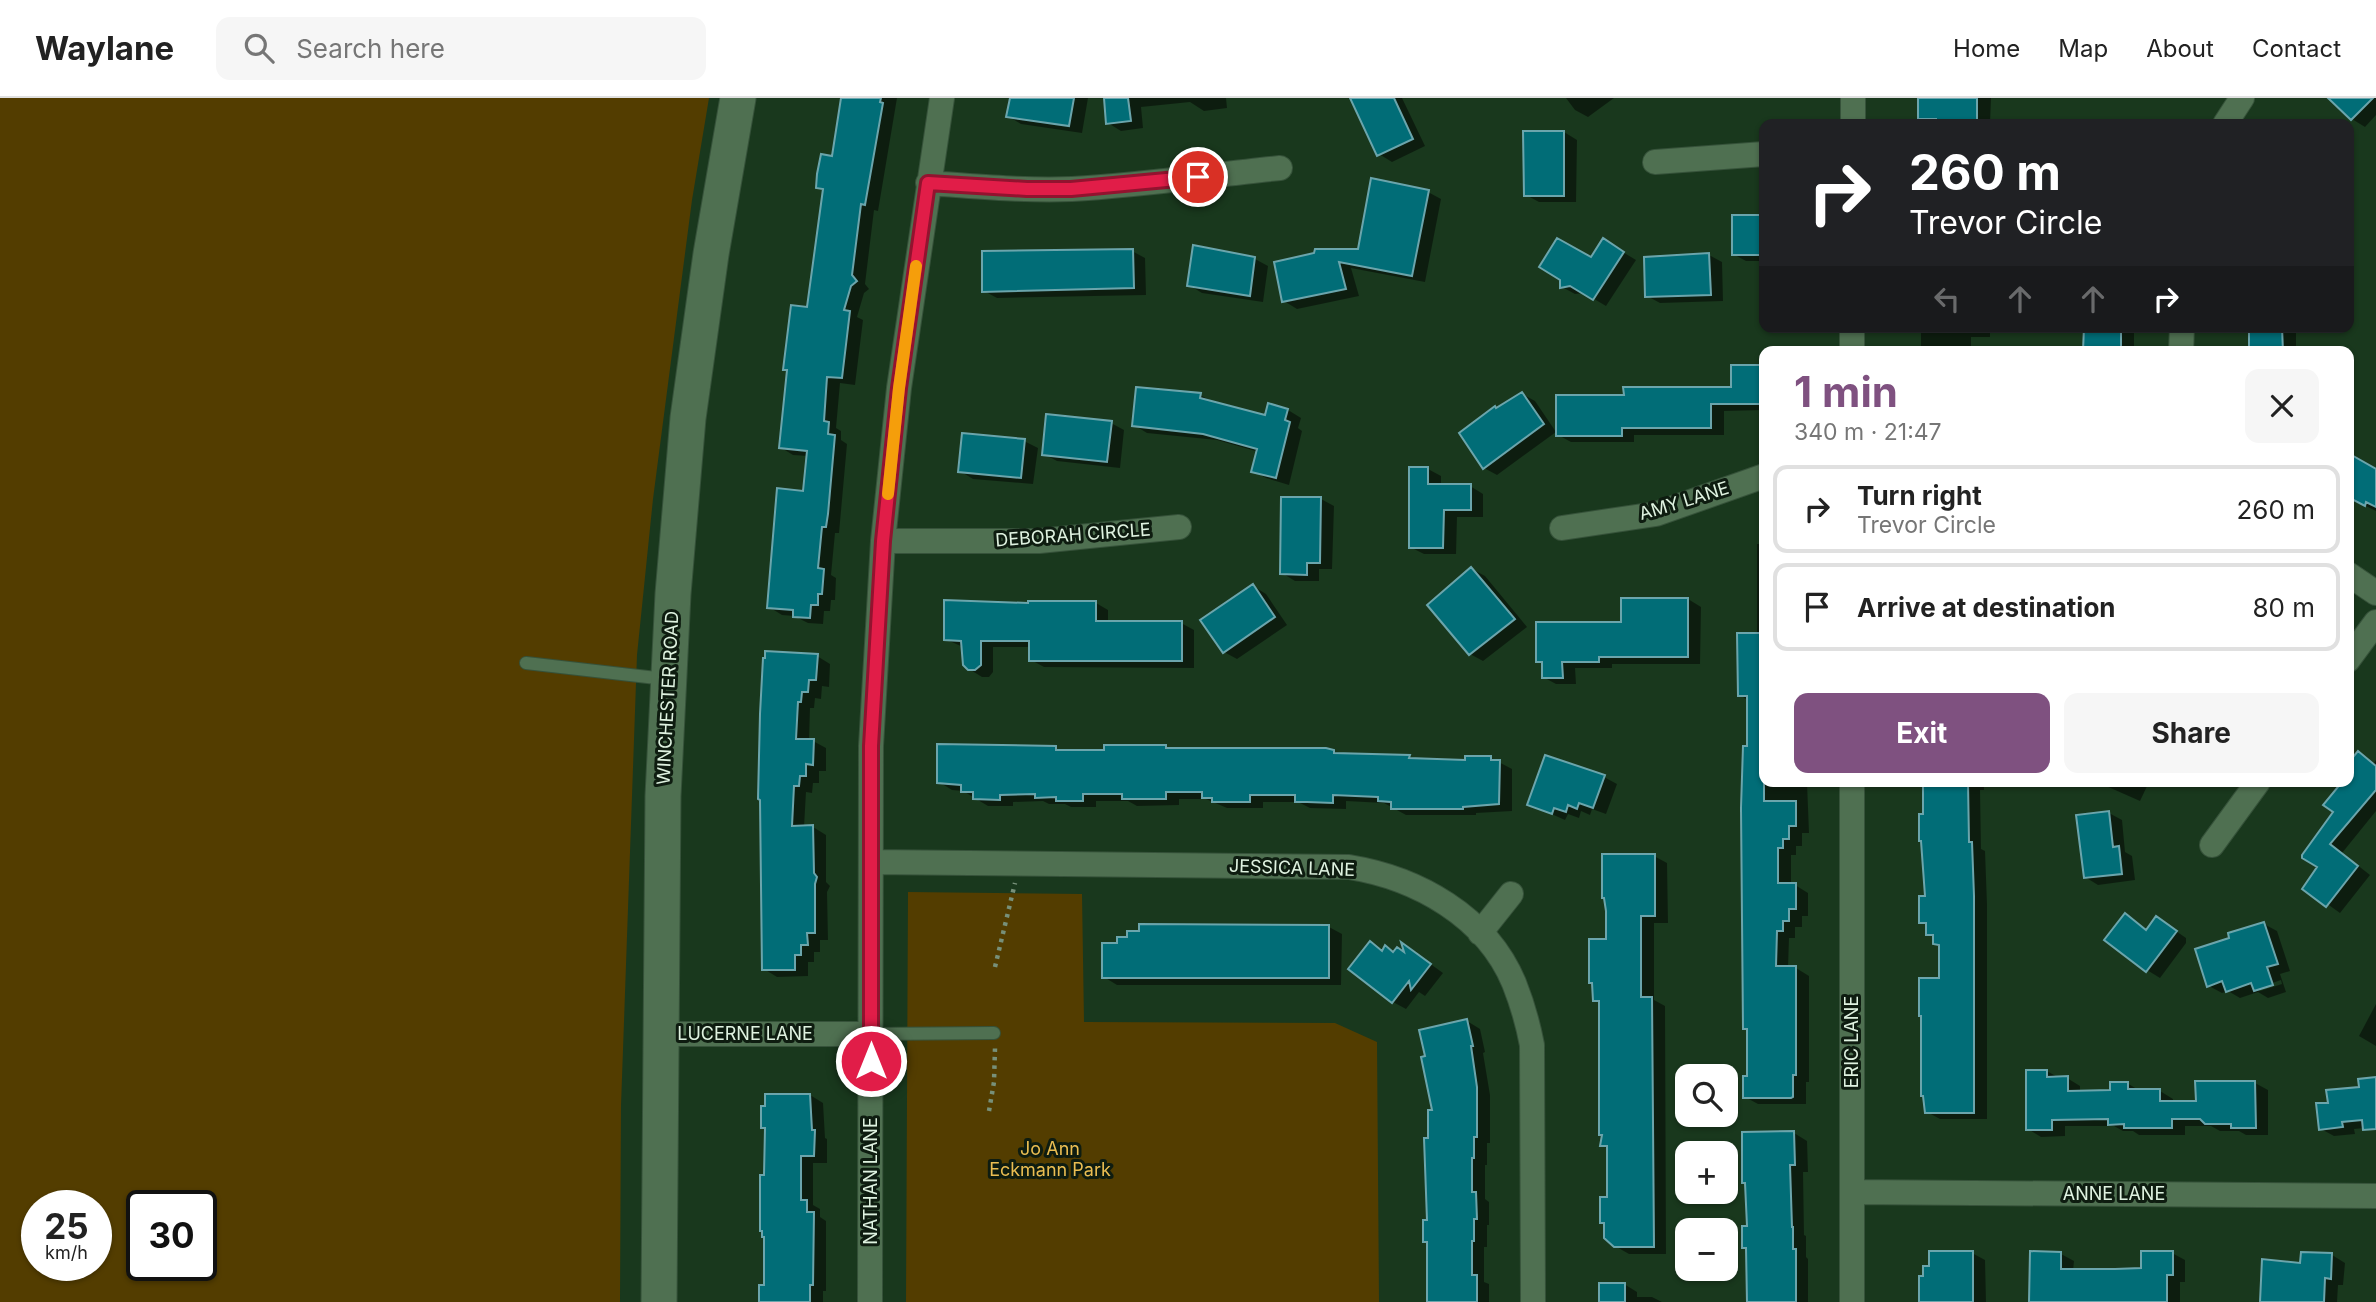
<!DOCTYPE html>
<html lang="en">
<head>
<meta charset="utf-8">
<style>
  :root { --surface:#fff; --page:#f6f6f6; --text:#222; --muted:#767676; --line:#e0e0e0; --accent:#7f5180 }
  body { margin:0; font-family:Inter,sans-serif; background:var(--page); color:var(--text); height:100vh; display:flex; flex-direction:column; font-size:26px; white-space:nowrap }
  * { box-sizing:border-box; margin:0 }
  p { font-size:23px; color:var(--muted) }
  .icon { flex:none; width:38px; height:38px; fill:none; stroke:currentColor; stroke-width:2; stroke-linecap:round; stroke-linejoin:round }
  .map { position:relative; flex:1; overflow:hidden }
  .details { position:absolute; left:1759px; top:248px; width:595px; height:441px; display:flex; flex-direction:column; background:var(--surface); border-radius:14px; box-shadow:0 2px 5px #0004 }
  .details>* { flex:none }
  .top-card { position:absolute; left:1759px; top:21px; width:595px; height:214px; border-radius:14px; box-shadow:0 2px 5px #0004; background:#202124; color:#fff; overflow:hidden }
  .fabs { position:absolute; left:1675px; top:966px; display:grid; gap:14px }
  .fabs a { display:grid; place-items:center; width:63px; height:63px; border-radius:14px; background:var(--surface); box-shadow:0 2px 5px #0004; font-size:35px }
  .speed { position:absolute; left:21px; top:1092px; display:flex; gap:14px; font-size:35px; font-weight:700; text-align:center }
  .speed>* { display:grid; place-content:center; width:91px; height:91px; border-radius:50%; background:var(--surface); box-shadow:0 2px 5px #0004; line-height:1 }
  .speed small { font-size:18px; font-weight:400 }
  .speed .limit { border:4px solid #111; border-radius:10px; background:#fff; color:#111 }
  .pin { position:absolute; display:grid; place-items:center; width:60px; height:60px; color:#fff; margin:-30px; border:4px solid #fff; border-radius:50%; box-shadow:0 2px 7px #0007 }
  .me { position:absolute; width:77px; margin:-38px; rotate:0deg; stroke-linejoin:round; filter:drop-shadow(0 0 5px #0008) }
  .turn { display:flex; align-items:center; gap:24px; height:147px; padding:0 35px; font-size:32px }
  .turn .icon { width:91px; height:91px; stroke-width:2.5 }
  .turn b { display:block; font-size:49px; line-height:60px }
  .lanes { display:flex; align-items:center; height:66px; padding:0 35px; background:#0003; justify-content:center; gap:35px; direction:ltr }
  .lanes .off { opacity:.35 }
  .round { display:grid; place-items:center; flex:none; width:74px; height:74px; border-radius:14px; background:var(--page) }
  .headline { display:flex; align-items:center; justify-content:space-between; height:119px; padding:0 35px }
  h1 { font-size:42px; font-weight:700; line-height:52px; color:var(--accent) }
  .primary-button { display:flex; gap:14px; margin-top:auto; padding:14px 35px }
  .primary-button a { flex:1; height:80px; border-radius:14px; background:var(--accent); color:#fff; font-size:28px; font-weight:700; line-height:80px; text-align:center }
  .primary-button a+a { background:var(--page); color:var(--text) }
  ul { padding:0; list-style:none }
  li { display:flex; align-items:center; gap:21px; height:88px; margin:0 14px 10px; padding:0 21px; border:4px solid var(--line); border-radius:14px }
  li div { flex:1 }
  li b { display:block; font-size:26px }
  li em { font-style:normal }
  header { display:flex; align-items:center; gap:42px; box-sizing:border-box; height:98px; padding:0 35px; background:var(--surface); border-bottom:2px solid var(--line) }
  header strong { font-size:33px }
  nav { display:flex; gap:38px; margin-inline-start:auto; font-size:24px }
  .search { width:490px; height:63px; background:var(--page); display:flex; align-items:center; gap:18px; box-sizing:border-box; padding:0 24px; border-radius:14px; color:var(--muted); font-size:26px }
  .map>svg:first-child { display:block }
  .green { fill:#533d00; fill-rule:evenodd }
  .shadow { fill:#0007; fill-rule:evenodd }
  .building { fill:#016d77; stroke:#6ba5ac; stroke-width:2 }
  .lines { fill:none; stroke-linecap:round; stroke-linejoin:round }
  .lane-casing { stroke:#36523a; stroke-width:14 }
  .street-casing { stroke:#36523a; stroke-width:26 }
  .secondary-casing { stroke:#36523a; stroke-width:37 }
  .path { stroke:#779079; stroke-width:4.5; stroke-dasharray:3.5 5; stroke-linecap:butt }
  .lane { stroke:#4f7051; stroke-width:12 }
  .street { stroke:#4f7051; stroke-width:24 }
  .secondary { stroke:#4f7051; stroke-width:35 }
  .route-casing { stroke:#92132f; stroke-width:18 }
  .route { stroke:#e11d48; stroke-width:12 }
  .slow { stroke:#f59e0b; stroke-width:12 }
  .labels { text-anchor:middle; stroke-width:6; stroke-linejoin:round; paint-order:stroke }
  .street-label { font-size:18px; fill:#dff2e0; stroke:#0e1c10 }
  .park-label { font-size:18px; fill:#ebbe52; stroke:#0e1c10 }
</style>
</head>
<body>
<header>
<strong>Waylane</strong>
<div class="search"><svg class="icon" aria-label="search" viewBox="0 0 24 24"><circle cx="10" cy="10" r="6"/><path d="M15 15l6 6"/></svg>Search here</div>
<nav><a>Home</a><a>Map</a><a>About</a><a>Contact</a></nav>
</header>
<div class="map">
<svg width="2376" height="1204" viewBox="0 0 2376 1204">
  <rect width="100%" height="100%" fill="#19381d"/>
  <!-- green -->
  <path class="green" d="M0 0H709L692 102 653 401 637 557 621 1008 620 1204H0ZM37 1108H96V1167H37ZM142 1108H201V1167H142Z
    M908 794 1082 796 1084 924 1335 925 1377 944 1379 1204H906Z"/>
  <!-- shadow -->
  <path class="shadow" d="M844 0H897L878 113 874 112 865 186 869 191 864 195 857 219 863 222 855 287 840 285 836 330 841 333V342L847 346 840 424 839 435H835L831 477 836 480 835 502H831L830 513H824L823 526 808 525 794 518 782 517 769 509 804 395 808 358 793 357 780 349 808 211 825 93 818 89 834 60Z
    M1011 0H1088L1082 35 1021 26 1008 18Z
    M1105 0H1226L1227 10 1204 13 1190 4 1141 9 1143 30 1121 33 1108 25Z
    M1352 0H1402L1425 48 1392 64 1379 56Z
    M1566 0H1614L1588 19 1575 12Z
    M1919 0H1991L1990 26H1919Z
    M2331 0H2376V17L2365 29 2352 21Z
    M2119 21 2132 26H2116Z
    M1564 34 1577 42 1576 104H1539L1526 97Z
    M1428 94 1441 101 1425 184 1351 170 1359 198 1297 211 1284 203 1276 165 1359 152Z
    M1764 119V163H1746L1733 156Z
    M1616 150 1636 162 1606 208 1584 195 1575 196 1562 189 1591 162Z
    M1132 153 1145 160 1146 197 997 200 984 193Z
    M1709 157 1722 164 1723 203 1660 205 1647 198Z
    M1255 161 1268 168 1263 204 1202 195 1189 187Z
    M1921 229H1990V239H1971V254H1921Z
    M2084 229H2134V254H2084Z
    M2247 229H2296V254H2251L2250 235Z
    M1764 269V312L1724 313V337H1634V344H1571L1558 337 1733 290Z
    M1522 296 1535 303 1556 334 1497 377 1484 370 1498 311Z
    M1200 297 1213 304 1266 319 1288 312 1301 320 1298 330 1302 333 1289 387 1266 380 1253 373 1259 354 1217 342 1147 335 1134 327Z
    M1111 325 1124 332 1120 370 1057 363 1044 356Z
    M1024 343 1038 350 1033 386 973 381 960 373Z
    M1428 371 1441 378V388H1470L1483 396V419H1457L1456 456H1424L1410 449Z
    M2376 372V413L2348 399Z
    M1321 401 1334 408 1332 471H1319V483H1295L1282 475Z
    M1757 446H1764V684H1807L1809 735H1802V748H1796V757H1791V787H1795L1808 795V818H1802V829H1795V840H1789L1788 870H1796L1809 878V984H1806V1006H1758L1745 999 1748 980 1749 603 1740 597 1757 537Z
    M1472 471 1485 478 1527 529 1483 563 1470 556Z
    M1253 488 1266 496 1287 527 1237 561 1224 554Z
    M1688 501 1701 509 1700 566H1612V570H1575L1576 586H1556L1543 579V566L1538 563 1623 526Z
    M1096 505 1108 512V525H1181L1194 532V570L1044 569 1031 562V549H993V574L989 579H982L969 571 963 549 945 541 1030 507Z
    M817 558 830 566 829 589 822 588 821 601 815 600 814 610H810L809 643H813L826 650V673H819V685H813L812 695 806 694 804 729H813L826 737V784L830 788 827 794 828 842H820V854H814V864H808V878L777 879 764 871 762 616Z
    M1166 649 1171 652 1333 653 1340 657 1409 658 1416 662 1467 663 1491 660 1512 671V713L1476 715V717H1406L1384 705 1346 703V711L1310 710 1298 704H1263V710H1227L1206 701H1179V707L1137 708 1128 703H1096V709H1071L1065 706H1049L1043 703 1013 704V708H988L963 693 952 692 939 684 1055 650 1061 654H1105Z
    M2359 655 2374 665 2376 662V713L2342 755 2370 777 2340 815 2305 790 2320 768 2335 714Z
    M1604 679 1617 686 1606 716 1592 711 1590 717 1581 713 1579 720 1568 716 1565 722 1529 706Z
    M1924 684H1984V692H1980L1981 751 1985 753 1987 806V1021H1940L1927 1014 1940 882V849L1934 845V839L1928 836V828L1921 824 1927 800Z
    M2097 684H2149L2140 703Z
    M2109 715 2122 722 2125 754 2132 758 2135 782 2098 787 2085 779Z
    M1654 758 1667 765 1668 825H1654V902L1665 908 1666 1156H1629L1615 1148 1605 1126 1602 1124 1608 1101V1051L1602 1047 1601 906 1595 902 1593 886 1591 884 1608 843Z
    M2125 818 2148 832 2157 820 2186 840V845L2160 880 2147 872Z
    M2264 826 2277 833 2290 873 2280 876 2286 894 2268 900 2258 894 2240 900 2228 893 2222 895 2209 888 2231 841ZM2281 882 2282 886 2260 893 2258 890Z
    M1329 829 1342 836 1341 887H1117L1104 879Z
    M1370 846 1384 853 1386 850 1394 855 1406 856 1404 847 1443 875 1425 898 1419 894 1406 911 1393 904Z
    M2376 906V948L2359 938Z
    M1467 923 1480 931 1485 954 1483 955 1490 997V1045H1487V1067H1485V1101L1489 1104V1127H1487V1149H1484V1184L1489 1186V1204H1426V1189H1429V1145L1425 1143 1429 1124V1041L1434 1014Z
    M2047 973 2059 980H2067L2080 988V994H2112L2127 985 2140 993H2160L2173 1001V1004H2197L2255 985 2268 992V1037H2246L2239 1033H2220L2211 1028H2185V1037H2139L2133 1033H2123L2114 1028H2065V1038L2041 1039 2028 1031Z
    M2328 994 2376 1029 2354 1031 2355 1036 2334 1038 2321 1031 2330 1007Z
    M810 997 823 1005 825 1040 827 1041V1065H813V1107L820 1111V1119L826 1123V1193H823V1204H761L765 1189 767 1031 763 1029Z
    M1794 1035 1807 1043 1808 1074H1803L1804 1137 1806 1138V1159L1808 1161V1204H1748V1130Z
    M1972 1155 1985 1162 1986 1204H1921L1925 1180Z
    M2172 1155 2185 1162V1184H2180V1204H2031L2061 1156 2074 1163 2073 1173 2143 1172Z
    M2332 1157 2345 1165 2343 1187H2338L2337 1204H2262L2302 1167Z
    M1624 1186 1637 1194V1199H1652L1662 1204H1601Z"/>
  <!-- building -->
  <path class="building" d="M841 0H881L880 4 883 5 865 107 861 106 852 177 857 183 851 188 844 212 850 213 842 280 827 279 824 323 829 324 828 336 835 337 828 416 826 429H822L818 470 824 471 822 496H818V507H811L810 520 793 519V512L767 510 777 390 803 393 807 353 779 350 787 272H783L791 207 807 209 823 91 816 90 817 76 821 56 832 58Z
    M1010 0H1074L1069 28 1006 19Z
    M1104 0H1128L1131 23 1106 26Z
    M1350 0H1394L1413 41 1377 58Z
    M1918 0H1977V26H1936V21H1918Z
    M2328 0H2373L2351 22Z
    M1523 33H1564V98H1524Z
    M1371 80 1429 92 1412 178 1339 164 1346 191 1282 204 1274 164 1314 155 1315 151H1358Z
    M1732 117H1764V157H1732Z
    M1557 140 1591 159 1603 140 1624 154 1593 202 1570 188 1560 190V182L1539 169Z
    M1193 147 1255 159 1250 198 1187 188Z
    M1133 151 1134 190 982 194V153Z
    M1709 155 1711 197 1645 199 1644 159Z
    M2084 229H2121V253H2083Z
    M2249 229H2282L2283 254H2249Z
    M1731 267H1764V306H1711V330H1622V338H1556V297H1624L1623 289H1731Z
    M1136 289 1201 295 1200 300 1265 317 1268 305 1288 311 1285 322 1290 324 1276 380 1251 374 1257 351 1203 336 1132 328Z
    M1522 294 1544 326 1483 371 1459 335 1495 308 1496 310Z
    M1046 316 1112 323 1107 364 1042 357Z
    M962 335 1025 341 1021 380 958 374Z
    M2348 355 2376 371V409L2366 404 2365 408 2350 400 2348 403Z
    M1409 369H1428V386H1471V412H1444L1443 450H1409Z
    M1281 399H1321L1320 465H1307V477L1280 476Z
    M1471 469 1515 521 1469 557 1427 507Z
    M1253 486 1275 519 1223 555 1200 522Z
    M1621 500H1688V559H1599V564H1562L1563 580H1542V564H1536V524H1621Z
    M944 502 1028 505V503H1096V523H1182V563H1029V543H981V567L975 572H968L963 567 961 543 944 542Z
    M1737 535H1764V703H1796V728H1789V741H1783V750H1778V785H1796V811H1789V823H1783V833H1777L1776 868H1796V977H1793V999L1791 1000H1743V978H1747V931H1743L1741 710 1743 648H1747V598H1738Z
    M765 553 818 556 816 582H809L808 594H802L801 604H798L796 641H814L813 667 806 666V678H800L799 688H794L792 728 813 727 814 775 817 779 815 786V835H807L808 847H801V857H795V872H762L760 702 758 701 760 616 763 560H765Z
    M937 646 1056 648V652H1104V647H1166V650H1326L1334 652V655L1410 657 1409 660 1465 662V658H1491V662H1500L1499 706 1463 709V711H1391V704L1378 703V699L1333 697V705L1307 704H1295V697H1250V704H1212V700H1202V694H1166V701H1122V696H1083V703H1056V699L1035 700V696L1000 697V702L973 701V694H961V687L937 685Z
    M2358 653 2376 668V692L2330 746 2358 768 2326 809 2302 791 2317 769 2302 760V757L2333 714 2323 707 2342 684H2348V665Z
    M1545 657 1605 677 1593 710 1579 705 1577 711 1568 707 1566 714 1554 710 1552 716 1527 707Z
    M1923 684H1968L1969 744H1972L1974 798V1015H1925L1923 998H1921V918H1919V880H1939V847L1933 846V837H1926V825H1919V798H1925L1921 743H1919V716H1923Z
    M2109 713 2113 749 2119 748 2122 776 2084 780 2076 717Z
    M1602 756H1655V818H1641V899H1652L1654 1149H1614L1604 1140V1125H1600V1099H1607V1048H1600L1602 1037H1599V903H1593L1592 885H1589V841H1606V813L1604 800H1602Z
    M2125 815 2146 832 2156 818 2177 833 2146 874 2104 842Z
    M2264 824 2278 866 2267 869 2273 887 2254 893 2251 885 2226 894 2222 883 2207 889 2195 851 2229 840 2228 835Z
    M1139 826 1329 827V880H1102V845H1117V839H1127V833H1139Z
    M1370 843 1382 853 1385 847 1393 854 1397 849 1404 854 1401 844 1431 866 1411 892 1409 883 1392 905 1348 871Z
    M1467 921 1473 948H1471L1477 989V1039H1474V1060H1472V1094H1476L1477 1121H1474V1143H1472V1177H1477V1204H1427V1144H1423V1122H1427L1424 1040H1428V1012H1432L1421 959 1425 958 1419 932Z
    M2026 972H2047V979L2068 978V993L2110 992V984H2128V991H2160V1003H2196L2195 983H2255L2256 1030H2231V1026H2205L2200 1021H2172V1030H2124V1026L2108 1027V1021L2052 1022V1032H2026Z
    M2376 979V1031L2363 1032 2362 1022 2342 1024 2343 1029 2319 1032 2316 1005H2328L2326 992 2359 989 2358 981Z
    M765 996H810L812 1032H815L814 1058H801V1102H807V1114H814L813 1187H810V1204H759V1187H764V1139H762V1133H760V1077H764L765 1030H761V1008H765Z
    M1794 1033 1795 1067H1790L1792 1129H1793V1151H1796V1204H1747L1746 1150H1742V1128H1747L1745 1085H1742V1034Z
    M1929 1153H1973V1204H1919V1178H1923V1168H1929Z
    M2030 1153 2061 1154V1171H2115L2141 1170V1153H2173V1177H2167V1204H2029Z
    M2301 1154 2332 1155 2331 1181 2325 1180 2324 1204H2260L2262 1161 2300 1165Z
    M1599 1185H1625V1204H1599Z"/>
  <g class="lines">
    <defs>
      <path id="lane" d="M526 565 665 581
        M871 936 994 935"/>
      <path id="street" d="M1853 0V26
        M2225 26 2242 0
        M1655 64 1764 56
        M928 85C976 88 1024 93 1072 91 1142 87 1211 77 1280 70
        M1852 254V229
        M2181 254 2182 229
        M1562 430 1656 416 1764 378
        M883 443H1039L1179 429
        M2348 476 2376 495
        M2348 562 2376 524
        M1852 684V1204
        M2212 747 2258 684
        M871 764 1349 769C1417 780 1486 818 1514 885 1522 905 1528 926 1532 947L1533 1204
        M1480 835 1511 796
        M661 936H871
        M1852 1094 2376 1098
        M870 1204 871 648 883 443 899 290 942 0"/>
      <path id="secondary" d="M659 1204 663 698 673 496 688 320 711 156 738 0"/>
    </defs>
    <!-- lane casing -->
    <use href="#lane" class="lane-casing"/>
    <!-- street casing -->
    <use href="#street" class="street-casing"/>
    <!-- secondary casing -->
    <use href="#secondary" class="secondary-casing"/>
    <!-- path -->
    <path class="path" d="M995 869 1015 785
      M989 1013 994 984 995 950"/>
    <!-- lane -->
    <use href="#lane" class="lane"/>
    <!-- street -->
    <use href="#street" class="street"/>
    <!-- secondary -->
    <use href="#secondary" class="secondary"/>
  </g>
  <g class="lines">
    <defs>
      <path id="route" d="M871 963V648L883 443 899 290 928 85 1027 91H1071L1198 79"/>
    </defs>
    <!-- route casing -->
    <use href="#route" class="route-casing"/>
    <!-- route -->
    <use href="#route" class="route"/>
    <!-- slow -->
    <path class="slow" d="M888 396 899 290 916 168"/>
  </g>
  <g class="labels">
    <!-- street labels -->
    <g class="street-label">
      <text transform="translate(1684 403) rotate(-17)" y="6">AMY LANE</text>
      <text transform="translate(1073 437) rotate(-4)" y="6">DEBORAH CIRCLE</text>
      <text transform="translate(668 600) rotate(-87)" y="6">WINCHESTER ROAD</text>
      <text transform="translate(1292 770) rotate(2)" y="6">JESSICA LANE</text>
      <text x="745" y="942">LUCERNE LANE</text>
      <text transform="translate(1852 944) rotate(-90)" y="6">ERIC LANE</text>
      <text transform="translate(871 1083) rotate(-90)" y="6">NATHAN LANE</text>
      <text x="2114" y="1102">ANNE LANE</text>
    </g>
    <!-- park labels -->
    <g class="park-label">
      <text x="1050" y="1057">Jo Ann<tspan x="1050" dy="21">Eckmann Park</tspan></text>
    </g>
  </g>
</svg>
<div class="fabs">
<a><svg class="icon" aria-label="search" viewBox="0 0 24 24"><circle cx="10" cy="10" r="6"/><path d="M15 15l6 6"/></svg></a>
<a>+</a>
<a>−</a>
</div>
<div class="speed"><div>25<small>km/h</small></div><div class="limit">30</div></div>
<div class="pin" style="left:1198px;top:79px;background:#d93025"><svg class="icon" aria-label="arrive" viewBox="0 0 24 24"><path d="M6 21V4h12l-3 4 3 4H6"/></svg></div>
<svg class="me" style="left:871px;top:963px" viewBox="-20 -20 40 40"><circle r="17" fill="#e11d48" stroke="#fff" stroke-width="3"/><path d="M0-11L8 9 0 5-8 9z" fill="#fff"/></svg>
<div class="top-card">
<div class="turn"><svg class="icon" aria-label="right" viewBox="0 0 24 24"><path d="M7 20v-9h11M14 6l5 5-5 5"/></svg><div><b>260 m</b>Trevor Circle</div></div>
<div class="lanes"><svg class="icon off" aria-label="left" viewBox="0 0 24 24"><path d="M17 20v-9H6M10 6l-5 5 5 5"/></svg><svg class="icon off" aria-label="ahead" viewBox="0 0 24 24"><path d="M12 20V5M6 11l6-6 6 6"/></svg><svg class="icon off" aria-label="ahead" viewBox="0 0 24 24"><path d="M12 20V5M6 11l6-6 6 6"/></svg><svg class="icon" aria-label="right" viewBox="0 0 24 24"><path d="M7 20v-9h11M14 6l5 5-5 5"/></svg></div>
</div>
<section class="details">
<div class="headline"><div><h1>1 min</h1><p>340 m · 21:47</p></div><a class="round"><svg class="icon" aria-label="close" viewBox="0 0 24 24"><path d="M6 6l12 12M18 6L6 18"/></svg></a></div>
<ul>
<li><svg class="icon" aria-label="right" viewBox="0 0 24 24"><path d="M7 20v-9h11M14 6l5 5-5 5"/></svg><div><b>Turn right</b><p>Trevor Circle</p></div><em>260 m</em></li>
<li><svg class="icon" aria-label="arrive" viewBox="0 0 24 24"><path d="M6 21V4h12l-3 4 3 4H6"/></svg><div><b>Arrive at destination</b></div><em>80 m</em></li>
</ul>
<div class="primary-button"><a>Exit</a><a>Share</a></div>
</section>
</div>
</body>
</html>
